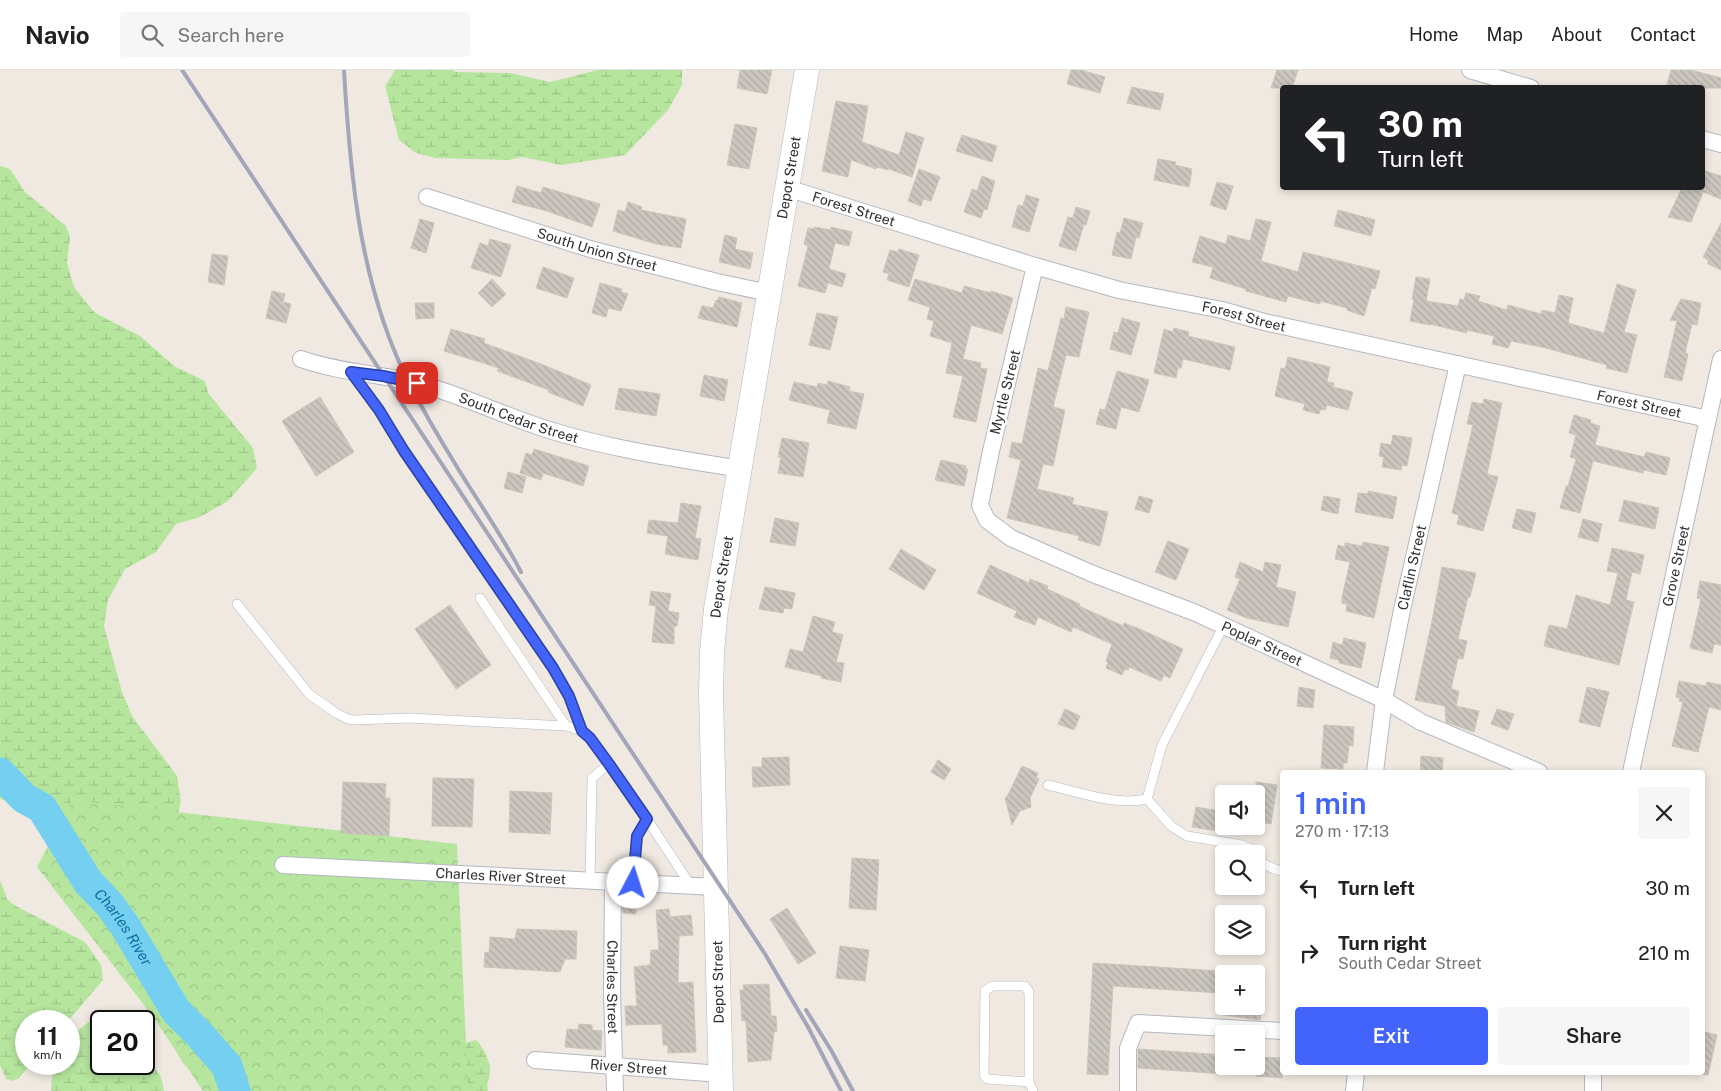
<!DOCTYPE html>
<html lang="en">
<head>
<meta charset="utf-8">
<style>
  :root { --surface:#fff; --page:#f6f6f6; --text:#222; --muted:#767676; --line:#e0e0e0; --accent:#4264fb }
  body { margin:0; font-family:"Public Sans",sans-serif; background:var(--page); color:var(--text); height:100vh; display:flex; flex-direction:column; font-size:19px; white-space:nowrap }
  * { box-sizing:border-box; margin:0 }
  p { font-size:16px; color:var(--muted) }
  .icon { flex:none; width:28px; height:28px; fill:none; stroke:currentColor; stroke-width:2; stroke-linecap:round; stroke-linejoin:round }
  .map { position:relative; flex:1; overflow:hidden }
  .panel { position:absolute; left:1280px; top:700px; width:425px; height:305px; display:flex; flex-direction:column; background:var(--surface); border-radius:5px; box-shadow:0 2px 8px #0003 }
  .panel>* { flex:none }
  .hud { position:absolute; left:1280px; top:15px; width:425px; height:105px; border-radius:5px; box-shadow:0 2px 8px #0003; background:#202124; color:#fff; overflow:hidden }
  .tools { position:absolute; left:1215px; top:715px; display:grid; gap:10px }
  .tools a { display:grid; place-items:center; width:50px; height:50px; border-radius:5px; background:var(--surface); box-shadow:0 2px 8px #0003; font-size:25px }
  .speed { position:absolute; left:15px; top:940px; display:flex; gap:10px; font-size:25px; font-weight:700; text-align:center }
  .speed>* { display:grid; place-content:center; width:65px; height:65px; border-radius:50%; background:var(--surface); box-shadow:0 2px 8px #0003; line-height:1 }
  .speed small { font-size:12px; font-weight:400 }
  .speed .limit { border:2px solid #111; border-radius:8px; background:#fff; color:#111 }
  .pin { position:absolute; display:grid; place-items:center; width:42px; height:42px; color:#fff; margin:-21px; border-radius:10px; box-shadow:0 2px 8px #0006 }
  .me { position:absolute; width:55px; margin:-28px; rotate:5deg; stroke-linejoin:round; filter:drop-shadow(0 0 4px #0008) }
  .turn { display:flex; align-items:center; gap:18px; height:105px; padding:0 15px; font-size:22px }
  .turn .icon { width:65px; height:65px; stroke-width:2.5 }
  .turn b { display:block; font-size:35px; line-height:42px }
  .round { display:grid; place-items:center; flex:none; width:52px; height:52px; border-radius:5px; background:var(--page) }
  .headline { display:flex; align-items:center; justify-content:space-between; height:85px; padding:0 15px }
  h1 { font-size:30px; font-weight:600; line-height:38px; color:var(--accent) }
  .action { display:flex; gap:10px; margin-top:auto; padding:10px 15px }
  .action a { flex:1; height:58px; border-radius:5px; background:var(--accent); color:#fff; font-size:20px; font-weight:600; line-height:58px; text-align:center }
  .action a+a { background:var(--page); color:var(--text) }
  ul { padding:0; list-style:none }
  li { display:flex; align-items:center; gap:15px; height:65px; padding:0 15px }
  li div { flex:1 }
  li b { display:block; font-size:19px }
  li em { font-style:normal }
  header { display:flex; align-items:center; gap:30px; box-sizing:border-box; height:70px; padding:0 25px; background:var(--surface); border-bottom:1px solid var(--line) }
  header strong { font-size:24px }
  nav { display:flex; gap:28px; margin-inline-start:auto; font-size:18px }
  .search { width:350px; height:45px; background:var(--page); display:flex; align-items:center; gap:12px; box-sizing:border-box; padding:0 18px; border-radius:5px; color:var(--muted); font-size:19px }
  .map>svg:first-child { display:block }
  .wetland { fill:url(#wetland-marsh) }
  .park { fill:url(#park-crowns) }
  .lines { fill:none; stroke-linecap:round; stroke-linejoin:round }
  .river { stroke:#75cff0; stroke-width:31 }
  .building { fill:url(#building-back-hatch); stroke:#cbc5ba }
  .service-casing { stroke:#b4b7c1; stroke-width:10 }
  .minor-casing { stroke:#b4b7c1; stroke-width:18 }
  .secondary-casing { stroke:#b4b7c1; stroke-width:25 }
  .service { stroke:#fff; stroke-width:9 }
  .minor { stroke:#fff; stroke-width:16 }
  .secondary { stroke:#fff; stroke-width:24 }
  .rail { stroke:#a3a6b8; stroke-width:4 }
  .route-casing { stroke:#2b41a3; stroke-width:12 }
  .route { stroke:#4264fb; stroke-width:9 }
  .labels { text-anchor:middle; stroke-width:5; stroke-linejoin:round; paint-order:stroke }
  .street-label { font-size:14px; fill:#2e2e2e; stroke:#fff }
  .water-label { font-size:15px; font-style:italic; fill:#0d6fa3; stroke:#fff }
</style>
</head>
<body>
<header>
<strong>Navio</strong>
<div class="search"><svg class="icon" aria-label="search" viewBox="0 0 24 24"><circle cx="10" cy="10" r="6"/><path d="M15 15l6 6"/></svg>Search here</div>
<nav><a>Home</a><a>Map</a><a>About</a><a>Contact</a></nav>
</header>
<div class="map">
<svg width="1721" height="1021" viewBox="0 0 1721 1021">
  <defs>
    <pattern id="wetland-marsh" width="20" height="14" patternUnits="userSpaceOnUse" patternTransform="scale(1.25)"><rect width="20" height="14" fill="#b6e59e"/><path d="M1 5h8M5 5V1M11 12h8M15 12V8" fill="none" stroke="#9dc588"/></pattern>
    <pattern id="park-crowns" width="20" height="18" patternUnits="userSpaceOnUse" patternTransform="scale(1.25)"><rect width="20" height="18" fill="#b6e59e"/><path d="M2 6a3 3 0 1 1 6 0M12 15a3 3 0 1 1 6 0" fill="none" stroke="#9dc588"/></pattern>
    <pattern id="building-back-hatch" width="6" height="6" patternUnits="userSpaceOnUse" patternTransform="scale(1.25)"><rect width="6" height="6" fill="#cbc7bf"/><path d="M-1 5l2 2M0 0l6 6M5-1l2 2" fill="none" stroke="#afaba4"/></pattern>
  </defs>
  <rect width="100%" height="100%" fill="#efe9e1"/>
  <!-- wetland -->
  <path class="wetland" d="M395 0H452L456 2 510 3 550 12 598 0H682V15L668 40 625 85 562 95 522 87 508 90 435 88 416 83 399 70 385 16Z
    M1 96 10 99 25 122 66 156 70 167 67 193 74 217 95 243 140 266 174 296 205 311 208 323 253 378 257 398 228 431 200 447 176 454 156 482 125 499 108 530 104 556 122 622 132 646 177 706 181 732 168 781 456 976 476 970C483 976 491 992 490 1002 490 1010 486 1011 488 1021H208L202 1012 183 993 46 762 13 732 0 729V97Z
    M0 810 7 829 14 835 85 872 101 895 103 910 68 951H26V994H31L19 1008 13 1011 6 1009 0 995Z
    M103 940 115 943 121 951H101V994H144V983L161 1007 164 1021H51L52 1006 57 994H69V968Z"/>
  <!-- park -->
  <path class="park" d="M72 730 457 774 468 1021H203L154 948 37 797Z"/>
  <g class="lines">
    <!-- river -->
    <path class="river" id="s1" d="M0 703 24 728 42 738 88 812 109 834 125 856 176 941 199 964 227 996 235 1021"/>
  </g>
  <!-- building -->
  <path class="building" d="M740 0H772L767 24 737 18Z
    M1071 0H1081L1105 7 1100 23 1067 14Z
    M1277 0H1298L1292 18H1271Z
    M1671 0H1691L1721 8V18H1666Z
    M1132 17 1164 24 1160 40 1127 33Z
    M836 31 868 36 862 72 899 85 906 62 924 68 912 107 889 99 888 100 877 97 876 99 851 90 848 107 822 101Z
    M735 54 757 58 749 99 727 95Z
    M962 65 997 76 992 92 956 81Z
    M1158 89 1176 92 1175 95 1192 99 1189 117 1154 110Z
    M919 99 940 107 931 131 923 129 921 136 908 131Z
    M1702 100 1721 106V129L1703 122 1691 152 1668 147 1682 118H1702Z
    M982 106 995 111 987 140 984 139 981 148 964 142 972 119 977 121Z
    M1217 112 1233 116 1226 140 1210 135Z
    M517 116 541 123 543 117 600 134 592 157 547 141 512 132Z
    M1026 125 1039 129 1029 162 1012 157 1018 135 1023 136Z
    M628 132 642 137 641 140 686 149 681 178 656 174 613 161 618 140 625 142Z
    M1076 137 1090 141 1086 155 1084 154 1076 181 1059 176 1068 147 1073 148Z
    M1338 140 1375 150 1371 166 1334 156Z
    M1124 148 1143 153 1139 168 1136 167 1131 189 1112 185 1117 162 1120 163Z
    M420 149 434 153 426 183 411 178Z
    M1256 149 1271 152 1261 191 1298 202 1303 182 1380 201 1375 219 1372 218 1364 246 1347 240V238L1320 231V234L1288 226 1286 232 1246 221V219L1210 208 1213 197 1192 192 1200 166 1226 174 1228 165 1250 171Z
    M1721 153V200L1708 194V190L1703 187Z
    M814 157 831 160V157L852 162 849 176 835 173 829 199 846 204 842 217 828 213 825 223 798 216 808 176 804 174 808 158 814 159Z
    M725 165 737 168 735 179 753 183 750 199 719 192Z
    M490 169 511 175 501 207 471 198 480 173 488 176Z
    M899 179 919 185 909 217 887 210 889 204 883 202 890 180 897 182Z
    M212 184 228 186 224 215 208 212Z
    M543 197 574 208 567 228 536 218Z
    M1416 207 1430 209 1426 231 1458 236 1460 229 1464 230 1466 223 1480 226 1478 231 1507 240 1508 235 1541 244 1542 240 1555 243 1559 225 1573 228 1568 253 1604 263 1617 214 1636 220 1624 262 1637 265 1627 303 1606 298 1607 295 1546 278 1511 271 1508 278 1492 274 1494 266 1467 260V263L1430 254V255L1410 251 1414 229H1412Z
    M492 209 506 224 492 237 478 223Z
    M915 209 962 223 964 216 991 223V221L1013 228 1002 264 971 255 963 289 981 293 980 298 987 299 976 352 953 347 963 306 946 303 952 273 930 266 934 251 927 249 930 237 908 230Z
    M600 213 622 219 621 222 628 224 621 241 608 238 606 247 592 243Z
    M272 221 285 224 283 232 291 234 286 253 266 248Z
    M719 227 742 233 737 257 698 248 702 236 713 238 716 230H718Z
    M1681 229 1701 233 1697 255 1692 254 1685 283 1688 284 1682 311 1664 307 1677 251 1670 250Z
    M415 233H434V248L416 249Z
    M1066 237 1089 242 1079 287 1066 285 1053 337 1065 340 1053 396 1043 394 1037 419 1074 428 1072 434 1108 442 1100 476 1078 470 1079 466 1007 448 1021 390 1009 387 1012 372 1022 374 1038 298 1048 301 1061 248 1064 249Z
    M817 243 838 247 830 280 809 275Z
    M1122 248 1140 253 1131 285 1110 279 1114 262 1118 263Z
    M1174 258 1189 262 1188 266 1235 277 1230 300 1183 289 1181 298H1178L1176 308 1154 303 1164 259 1173 262Z
    M451 259 485 269 484 273 541 294 591 315 583 336 548 322 549 320 497 301 499 298 444 281Z
    M1288 287 1330 297 1327 312 1334 313 1333 317 1353 322 1348 340 1327 335 1325 340 1321 339 1319 344 1303 340 1305 334 1275 326 1281 298 1285 299Z
    M1117 301 1149 310 1139 342 1121 337 1116 359 1096 354 1100 339 1105 340Z
    M704 305 728 310 724 331 700 326Z
    M828 311 850 317 849 321 864 324 856 359 827 353 830 340 789 330 794 312 817 317 818 313 827 315Z
    M619 318 660 324 656 346 615 339Z
    M320 327 354 382 316 406 282 351Z
    M1484 329 1502 333 1487 404 1498 407 1483 461 1457 454 1459 445 1452 443 1473 355 1467 354 1472 332 1483 334Z
    M1574 345 1591 350 1590 353 1600 356 1595 375 1644 387 1646 382 1670 388 1666 405 1644 400 1643 403 1593 391 1580 443 1560 438 1566 416H1568L1576 389 1570 387 1576 365 1569 363Z
    M1393 365 1412 368 1407 396 1402 395 1401 400 1382 397 1384 387 1379 386 1381 373 1391 375Z
    M782 368 809 373 803 407 778 403 781 387H778Z
    M534 379 589 396 583 416 543 403 541 410 520 403 526 383 532 385Z
    M941 390 966 396 965 399H968L964 416 935 410Z
    M508 402 526 407 522 423 504 418Z
    M1368 421 1397 427 1393 449 1355 442 1358 423 1368 424Z
    M1139 426 1153 430 1149 443 1135 439Z
    M1324 426 1340 429 1338 444 1321 440Z
    M1624 430 1659 438 1655 459 1619 451Z
    M681 433 701 436 695 468 701 469 698 490 665 484 668 466 647 463 649 450 678 453Z
    M1517 439 1536 443 1531 463 1512 458Z
    M775 448 799 453 795 476 770 472Z
    M1583 449 1602 454 1598 472 1578 467Z
    M1168 471 1189 479 1176 510 1155 502Z
    M1363 472 1389 477 1374 548 1346 541 1347 534 1342 533V527L1350 492 1335 489 1338 475 1345 477V473L1362 476Z
    M1612 478 1644 485 1640 504 1632 502 1626 530 1634 532 1619 595 1544 576 1549 555 1567 559 1576 525 1610 535 1618 503 1607 501Z
    M901 479 936 500 924 520 889 499Z
    M1240 492 1263 502 1265 492 1281 495 1276 517 1296 522 1288 557 1247 548 1227 540 1240 509 1235 507Z
    M990 495 1029 513 1030 509 1048 516 1047 519 1080 534 1079 536 1123 556 1124 553 1142 560 1183 579 1170 608 1164 605 1161 611 1129 597 1128 600 1125 599 1122 605 1106 598 1108 592 1106 591 1112 574 1073 557 1071 562 1038 547 1035 555 1014 547 1017 541 977 523Z
    M1442 497 1476 503 1470 527H1468L1458 569 1467 571 1463 589 1458 588 1451 619 1459 621 1456 636 1479 641 1474 662 1446 652 1445 636 1415 630 1432 551Z
    M1700 511 1721 515V575L1714 574 1712 583 1690 578 1701 529 1697 528Z
    M765 517 795 523 792 539 784 538 783 543 759 539Z
    M651 521 671 524 668 541 679 543 677 556H674V574L652 572 656 536 649 535Z
    M450 535 491 595 456 619 415 559Z
    M813 546 835 552 832 562 843 565 836 592 844 593 841 612 821 608 822 606 785 597 790 579 803 582Z
    M1344 568 1366 573 1361 598 1339 593V590L1330 588 1333 572 1342 575Z
    M1679 611 1706 616 1707 612 1721 615V640L1709 637 1698 682 1672 676 1683 632 1679 631 1680 628 1676 627Z
    M1299 617 1315 620 1313 638 1297 636Z
    M1587 617 1609 622 1600 657 1579 652Z
    M1065 639 1080 646 1074 660 1058 654Z
    M1497 639 1514 644 1508 660 1491 654Z
    M1324 655 1354 657 1353 676 1349 675 1347 693H1343V699L1321 698Z
    M1421 686 1443 688 1442 702H1420Z
    M789 687 790 715 753 717 752 697H762V688Z
    M938 690 951 699 944 710 931 702Z
    M1022 696 1038 703 1036 708 1039 709 1030 728 1031 737 1020 741 1012 755 1005 728 1008 725Z
    M433 708 474 709 472 757 432 756Z
    M343 712 386 714 385 728H390L389 766 341 763Z
    M1256 712 1277 715 1271 754 1256 751Z
    M510 721 552 723 550 764 509 762Z
    M1196 737 1220 741 1217 761 1192 757Z
    M852 788 879 790 876 840 849 838Z
    M623 826H636V844L623 843Z
    M787 838 816 883 798 894 770 849Z
    M669 839 670 847 691 845 693 865 679 866 678 913 693 912 696 982 668 983V975H663L662 954 626 955 625 936H637L634 897 650 895 651 880H659L656 840Z
    M517 859 577 861 576 889H565L560 902 484 897 485 882 489 883 490 867 515 869Z
    M840 876 869 880 865 911 836 908Z
    M1093 893 1220 901 1219 923 1113 916 1108 1005 1087 1004Z
    M769 914 771 946H776L777 961 774 962 771 990 748 992 746 951H742L740 920H744L743 915Z
    M1218 936 1262 938 1260 950 1217 944Z
    M579 954 592 955V960L602 961 601 980 565 977 567 959 578 960Z
    M1705 962 1717 965 1708 1005 1702 1004V971Z
    M1138 979 1224 985V1004L1138 998Z
    M1256 987 1282 988V1008L1256 1006Z"/>
  <g class="lines">
    <defs>
      <path id="service" d="M351 302 379 340 404 381 553 597 569 626 582 661
        M480 528 566 656
        M237 534 309 624 336 643 348 649 355 650 409 648 566 656 582 661 590 668 647 749 691 816
        M1048 715C1079 722 1115 736 1147 729L1162 675 1224 555
        M1147 729 1171 756 1187 766 1242 775 1249 778 1254 784
        M1256 787C1263 795 1273 799 1282 801
        M590 811 592 708 609 694
        M633 813 637 766 647 749
        M1029 1012 987 1009 984 1005 985 921 992 916H1025L1029 922V1012L1033 1021"/>
      <g id="minor">
        <path d="M1470 0 1531 18"/>
        <path d="M1702 69 1721 74"/>
        <path id="s2" d="M787 118 1035 196 1119 220 1222 240 1264 252 1708 349"/>
        <path id="s3" d="M427 127 590 179 717 212 769 223"/>
        <path id="s4" d="M1035 196 991 381 980 435 987 450 1011 468 1093 504 1196 543 1384 630 1421 652 1539 702"/>
        <path id="s5" d="M301 289C341 303 383 304 424 315 466 327 505 346 546 359 609 379 675 388 740 399"/>
        <path id="s6" d="M1375 702 1384 630 1402 540 1458 294"/>
        <path id="s7" d="M1631 702 1721 289"/>
        <path id="s8" d="M283 795 716 817"/>
        <path id="s9" d="M613 812 612 922 615 1021"/>
        <path id="s10" d="M535 990 721 1004"/>
        <path d="M1128 1021V978L1138 953 1282 961"/>
        <path d="M1354 1021 1356 1002"/>
        <path d="M1593 1021V1002"/>
      </g>
      <g id="secondary">
        <path id="s11" d="M721 1021 711 625 712 582 716 539 807 0"/>
      </g>
    </defs>
    <!-- service casing -->
    <use href="#service" class="service-casing"/>
    <!-- minor casing -->
    <use href="#minor" class="minor-casing"/>
    <!-- secondary casing -->
    <use href="#secondary" class="secondary-casing"/>
    <!-- service -->
    <use href="#service" class="service"/>
    <!-- minor -->
    <use href="#minor" class="minor"/>
    <!-- secondary -->
    <use href="#secondary" class="secondary"/>
    <!-- rail -->
    <path class="rail" d="M182 0 765 884 808 957 841 1021
      M344 0C350 106 360 216 409 313 423 340 438 366 454 392 476 429 501 463 521 502
      M806 940 831 980 853 1021"/>
  </g>
  <g class="lines">
    <defs>
      <path id="route" d="M417 313 383 306 351 302 379 340 404 381 553 598 569 626 582 661 590 668 609 694 647 749 637 766 633 813"/>
    </defs>
    <!-- route casing -->
    <use href="#route" class="route-casing"/>
    <!-- route -->
    <use href="#route" class="route"/>
  </g>
  <g class="labels">
    <!-- street labels -->
    <g class="street-label">
      <text dy="5" stroke="none"><textPath href="#s11" startOffset="920">Depot Street</textPath></text>
      <text dy="5" stroke="none"><textPath href="#s2" startOffset="70">Forest Street</textPath></text>
      <text dy="5" stroke="none"><textPath href="#s3" startOffset="178">South Union Street</textPath></text>
      <text dy="5" stroke="none"><textPath href="#s2" startOffset="475">Forest Street</textPath></text>
      <text transform="translate(1005 322) rotate(-76)" y="5">Myrtle Street</text>
      <text dy="5" stroke="none"><textPath href="#s2" startOffset="880">Forest Street</textPath></text>
      <text dy="5" stroke="none"><textPath href="#s5" startOffset="226">South Cedar Street</textPath></text>
      <text dy="5" stroke="none"><textPath href="#s7" startOffset="211">Grove Street</textPath></text>
      <text dy="5" stroke="none"><textPath href="#s6" startOffset="208">Claflin Street</textPath></text>
      <text dy="5" stroke="none"><textPath href="#s11" startOffset="515">Depot Street</textPath></text>
      <text dy="5" stroke="none"><textPath href="#s4" startOffset="564">Poplar Street</textPath></text>
      <text dy="5" stroke="none"><textPath href="#s8" startOffset="218">Charles River Street</textPath></text>
      <text transform="translate(718 912) rotate(-91)" y="5">Depot Street</text>
      <text dy="5" stroke="none"><textPath href="#s9" startOffset="105">Charles Street</textPath></text>
      <text dy="5" stroke="none"><textPath href="#s10" startOffset="94">River Street</textPath></text>
    </g>
    <!-- water labels -->
    <g class="water-label">
      <text dy="5" stroke="none"><textPath href="#s1" startOffset="200">Charles River</textPath></text>
    </g>
  </g>
</svg>
<div class="tools">
<a><svg class="icon" aria-label="sound" viewBox="0 0 24 24"><path d="M4 9h4l5-4v14l-5-4H4zM17 9q2 3 0 6"/></svg></a>
<a><svg class="icon" aria-label="search" viewBox="0 0 24 24"><circle cx="10" cy="10" r="6"/><path d="M15 15l6 6"/></svg></a>
<a><svg class="icon" aria-label="layers" viewBox="0 0 24 24"><path d="M12 4l9 5-9 5-9-5zM3 14l9 5 9-5"/></svg></a>
<a>+</a>
<a>−</a>
</div>
<div class="speed"><div>11<small>km/h</small></div><div class="limit">20</div></div>
<div class="pin" style="left:417px;top:313px;background:#d93025"><svg class="icon" aria-label="arrive" viewBox="0 0 24 24"><path d="M6 21V4h12l-3 4 3 4H6"/></svg></div>
<svg class="me" style="left:633px;top:813px" viewBox="-20 -20 40 40"><circle r="19" fill="#fff"/><path d="M0-13L10 11 0 6-10 11z" fill="#4264fb"/></svg>
<div class="hud">
<div class="turn"><svg class="icon" aria-label="left" viewBox="0 0 24 24"><path d="M17 20v-9H6M10 6l-5 5 5 5"/></svg><div><b>30 m</b>Turn left</div></div>
</div>
<section class="panel">
<div class="headline"><div><h1>1 min</h1><p>270 m · 17:13</p></div><a class="round"><svg class="icon" aria-label="close" viewBox="0 0 24 24"><path d="M6 6l12 12M18 6L6 18"/></svg></a></div>
<ul>
<li><svg class="icon" aria-label="left" viewBox="0 0 24 24"><path d="M17 20v-9H6M10 6l-5 5 5 5"/></svg><div><b>Turn left</b></div><em>30 m</em></li>
<li><svg class="icon" aria-label="right" viewBox="0 0 24 24"><path d="M7 20v-9h11M14 6l5 5-5 5"/></svg><div><b>Turn right</b><p>South Cedar Street</p></div><em>210 m</em></li>
</ul>
<div class="action"><a>Exit</a><a>Share</a></div>
</section>
</div>
</body>
</html>
